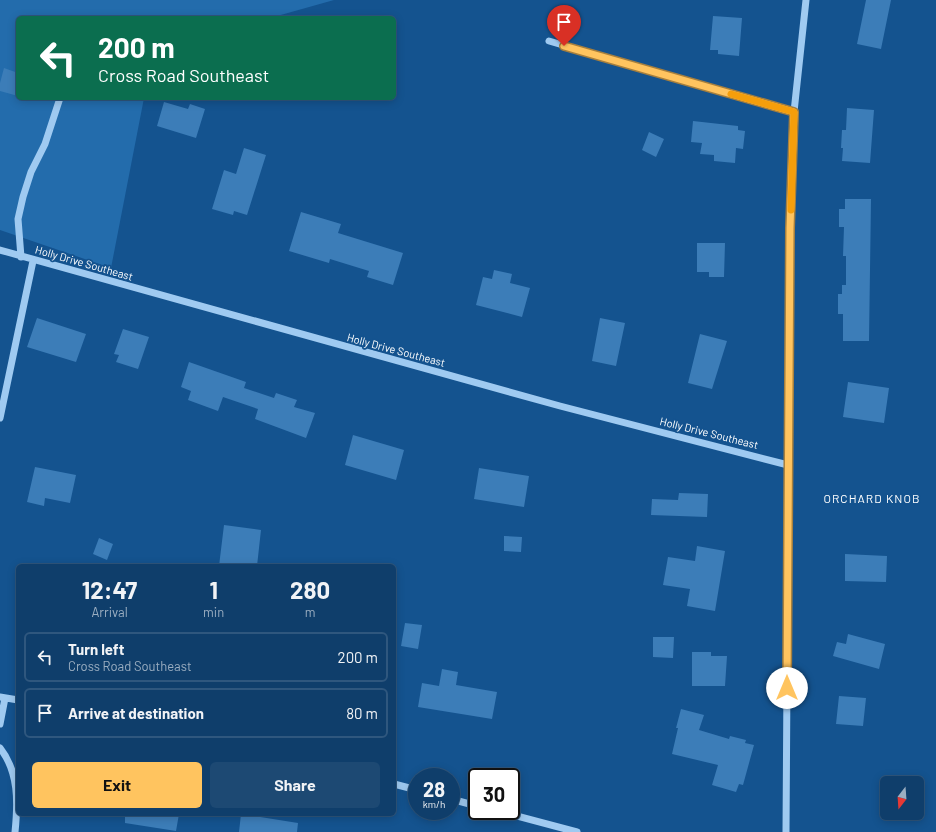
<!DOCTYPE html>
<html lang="en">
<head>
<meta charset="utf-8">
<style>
  :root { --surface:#0f3e6b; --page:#1d4973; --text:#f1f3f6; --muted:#9baec1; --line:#2f577e; --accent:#ffc45f }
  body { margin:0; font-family:Barlow,sans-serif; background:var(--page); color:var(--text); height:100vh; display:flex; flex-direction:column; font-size:15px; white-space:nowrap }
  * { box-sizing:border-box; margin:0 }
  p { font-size:13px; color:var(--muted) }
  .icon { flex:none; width:22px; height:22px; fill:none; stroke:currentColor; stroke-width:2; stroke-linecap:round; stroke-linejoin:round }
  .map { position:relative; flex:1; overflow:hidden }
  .drawer { position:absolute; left:16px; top:564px; width:380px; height:252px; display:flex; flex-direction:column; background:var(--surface); border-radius:6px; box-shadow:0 2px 10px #0003,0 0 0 1px var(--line) }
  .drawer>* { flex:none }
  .banner { position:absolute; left:16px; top:16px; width:380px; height:84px; border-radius:6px; box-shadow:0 2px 10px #0003,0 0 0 1px var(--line); background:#0b6e4f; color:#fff; overflow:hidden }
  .needle { width:26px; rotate:197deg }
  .controls { position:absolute; left:880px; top:776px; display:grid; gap:8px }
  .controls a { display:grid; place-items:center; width:44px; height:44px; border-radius:6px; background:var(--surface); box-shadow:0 2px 10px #0003,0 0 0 1px var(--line); font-size:20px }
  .speed { position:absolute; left:408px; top:768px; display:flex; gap:8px; font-size:20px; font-weight:700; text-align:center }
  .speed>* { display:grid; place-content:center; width:52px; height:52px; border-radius:50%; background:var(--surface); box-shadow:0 2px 10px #0003,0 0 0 1px var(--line); line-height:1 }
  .speed small { font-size:10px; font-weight:400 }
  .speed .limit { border:2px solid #111; border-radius:6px; background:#fff; color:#111 }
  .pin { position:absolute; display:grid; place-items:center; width:34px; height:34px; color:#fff; margin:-41px -17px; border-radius:50% 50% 50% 0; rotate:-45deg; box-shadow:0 0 4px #0007 }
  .pin .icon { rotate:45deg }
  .me { position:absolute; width:44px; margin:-22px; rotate:0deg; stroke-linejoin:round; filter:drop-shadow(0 0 3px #0008) }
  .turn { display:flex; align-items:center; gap:14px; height:84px; padding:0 16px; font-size:18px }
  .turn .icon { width:52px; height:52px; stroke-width:2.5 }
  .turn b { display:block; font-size:28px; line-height:34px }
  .eta { display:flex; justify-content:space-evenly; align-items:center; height:68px; text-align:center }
  .eta b { font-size:24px; font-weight:700; line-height:28px }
  .primary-button { display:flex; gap:8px; margin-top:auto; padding:8px 16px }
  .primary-button a { flex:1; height:46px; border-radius:6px; background:var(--accent); color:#111; font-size:16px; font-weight:700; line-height:46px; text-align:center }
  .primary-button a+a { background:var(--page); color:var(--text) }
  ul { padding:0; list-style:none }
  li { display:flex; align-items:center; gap:12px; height:50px; margin:0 8px 6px; padding:0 8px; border:2px solid var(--line); border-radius:6px }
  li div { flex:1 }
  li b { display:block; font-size:15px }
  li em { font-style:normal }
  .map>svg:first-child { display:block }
  .green { fill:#236cac }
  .building { fill:#3c7db8 }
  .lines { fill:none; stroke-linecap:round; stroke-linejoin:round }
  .minor { stroke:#9fcaf1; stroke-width:7 }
  .route-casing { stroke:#a67f3e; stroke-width:10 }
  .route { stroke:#ffc45f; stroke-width:7 }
  .slow { stroke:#f59e0b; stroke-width:7 }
  .labels { text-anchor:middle; stroke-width:3.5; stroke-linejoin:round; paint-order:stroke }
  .street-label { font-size:11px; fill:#fff; stroke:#14538f }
  .neighbourhood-label { font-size:12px; letter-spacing:1px; fill:#fff; stroke:#14538f }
</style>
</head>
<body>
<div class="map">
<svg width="936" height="832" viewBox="0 0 936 832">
  <rect width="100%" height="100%" fill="#14538f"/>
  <!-- green -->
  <path class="green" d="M0 0H334L270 18H18V98H144L111 268 0 230Z"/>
  <!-- building -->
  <path class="building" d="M866 0H891L881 49 857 44Z
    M713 16 742 18 739 56 718 54V50H710Z
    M4 68 18 73V96L0 91V83Z
    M164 102 188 109 190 104 205 109 196 138 157 126Z
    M847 108 874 110 870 163 842 161 843 148H841L842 130H846Z
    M693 121 738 126V130L745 131 743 149 736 148 735 163 714 161V155L700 154 702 143 691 142Z
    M649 132 664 139 656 157 642 150Z
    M244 148 266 155 247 215 234 211 233 215 212 209 224 170 236 174Z
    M845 199H871L869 341H843V314H838V294H842V285H846V256H843L844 227H839V209H845Z
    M301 212 341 224 338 233 403 253 393 285 367 277 369 271 330 259 329 263 289 251Z
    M697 243H725L724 277H709V272H697Z
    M494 270 512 274 510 283 530 288 522 317 476 305 483 277 492 279Z
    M37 318 86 334 76 362 27 347Z
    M600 318 625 323 616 366 592 361Z
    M123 329 149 337 138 369 116 362 119 355 114 354Z
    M700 334 727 341 712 389 688 383Z
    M189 362 246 382 244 388 274 398 276 393 297 400 294 407 315 413 306 438 255 419 258 409 223 397 218 411 188 400 191 391 181 387Z
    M848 382 889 388 884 423 843 417Z
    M353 435 404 450 396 480 345 465Z
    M35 467 76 475 70 503 45 498 44 506 27 502Z
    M479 468 529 476 524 507 474 499Z
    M679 493 708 494 707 517 651 515 652 499 678 500Z
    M224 525 261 530 257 566H219Z
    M504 536 522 537 521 552 504 551Z
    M99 538 113 544 107 560 93 554Z
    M697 546 725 551 715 611 687 606 690 589 663 585 668 557 695 561Z
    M845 554 887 556 886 582 845 581Z
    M405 623 422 625 418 649 401 646Z
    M848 634 885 644 879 669 833 656 837 642 846 644Z
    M653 637H674L673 658 653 657Z
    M692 652H711V656H727L725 686H692Z
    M442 669 458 672 456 685 497 692 492 719 418 707 422 683 439 686Z
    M839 696 866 698 863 726 836 724Z
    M681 709 704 715 699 730 729 739 730 736 746 740 745 743 754 745 743 785 739 784 736 792 712 785 718 765 672 754 678 728H676Z
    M125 814H179L176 831 125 823Z
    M241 814 298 823 297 832H239Z"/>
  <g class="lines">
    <!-- minor -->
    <path class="minor" d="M549 41 794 112
      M0 250 560 406 788 465
      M21 257 18 219 23 197 31 172 45 144 60 98
      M0 418 33 261
      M0 697 18 700
      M0 724 5 698
      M0 748C19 772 18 803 15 832
      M394 784 417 790
      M451 799 477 806
      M498 811 577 832
      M786 832 790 227 794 112 806 0"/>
  </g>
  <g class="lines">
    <defs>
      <path id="route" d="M564 46 794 112 790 228 787 688"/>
    </defs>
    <!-- route casing -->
    <use href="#route" class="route-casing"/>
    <!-- route -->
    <use href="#route" class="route"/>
    <!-- slow -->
    <path class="slow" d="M731 94 794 112 791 210"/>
  </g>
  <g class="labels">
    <!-- street labels -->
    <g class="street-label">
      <text transform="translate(84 263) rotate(16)" y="4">Holly Drive Southeast</text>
      <text transform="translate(396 350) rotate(15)" y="4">Holly Drive Southeast</text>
      <text transform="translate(709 433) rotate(14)" y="4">Holly Drive Southeast</text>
    </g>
    <!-- neighbourhood labels -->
    <g class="neighbourhood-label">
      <text x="872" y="503">ORCHARD KNOB</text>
    </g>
  </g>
</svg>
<div class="controls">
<a><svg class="needle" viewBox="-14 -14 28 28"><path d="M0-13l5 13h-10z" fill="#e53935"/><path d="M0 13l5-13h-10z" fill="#9baec1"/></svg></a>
</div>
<div class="speed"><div>28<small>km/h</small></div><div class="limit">30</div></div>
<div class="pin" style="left:564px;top:46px;background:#d93025"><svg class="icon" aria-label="arrive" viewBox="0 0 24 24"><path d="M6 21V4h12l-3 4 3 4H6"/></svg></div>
<svg class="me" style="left:787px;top:688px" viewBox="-20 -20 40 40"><circle r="19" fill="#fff"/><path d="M0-13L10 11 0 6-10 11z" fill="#ffc45f"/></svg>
<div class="banner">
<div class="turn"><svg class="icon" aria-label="left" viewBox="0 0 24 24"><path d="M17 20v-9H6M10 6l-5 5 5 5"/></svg><div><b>200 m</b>Cross Road Southeast</div></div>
</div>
<section class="drawer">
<div class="eta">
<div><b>12:47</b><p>Arrival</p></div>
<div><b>1</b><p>min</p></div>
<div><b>280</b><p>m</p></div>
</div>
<ul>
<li><svg class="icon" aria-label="left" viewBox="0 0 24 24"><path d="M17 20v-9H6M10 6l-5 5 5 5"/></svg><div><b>Turn left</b><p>Cross Road Southeast</p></div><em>200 m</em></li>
<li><svg class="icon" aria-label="arrive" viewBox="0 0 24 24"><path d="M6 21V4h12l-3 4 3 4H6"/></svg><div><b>Arrive at destination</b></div><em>80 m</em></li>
</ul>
<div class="primary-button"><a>Exit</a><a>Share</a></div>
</section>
</div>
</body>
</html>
